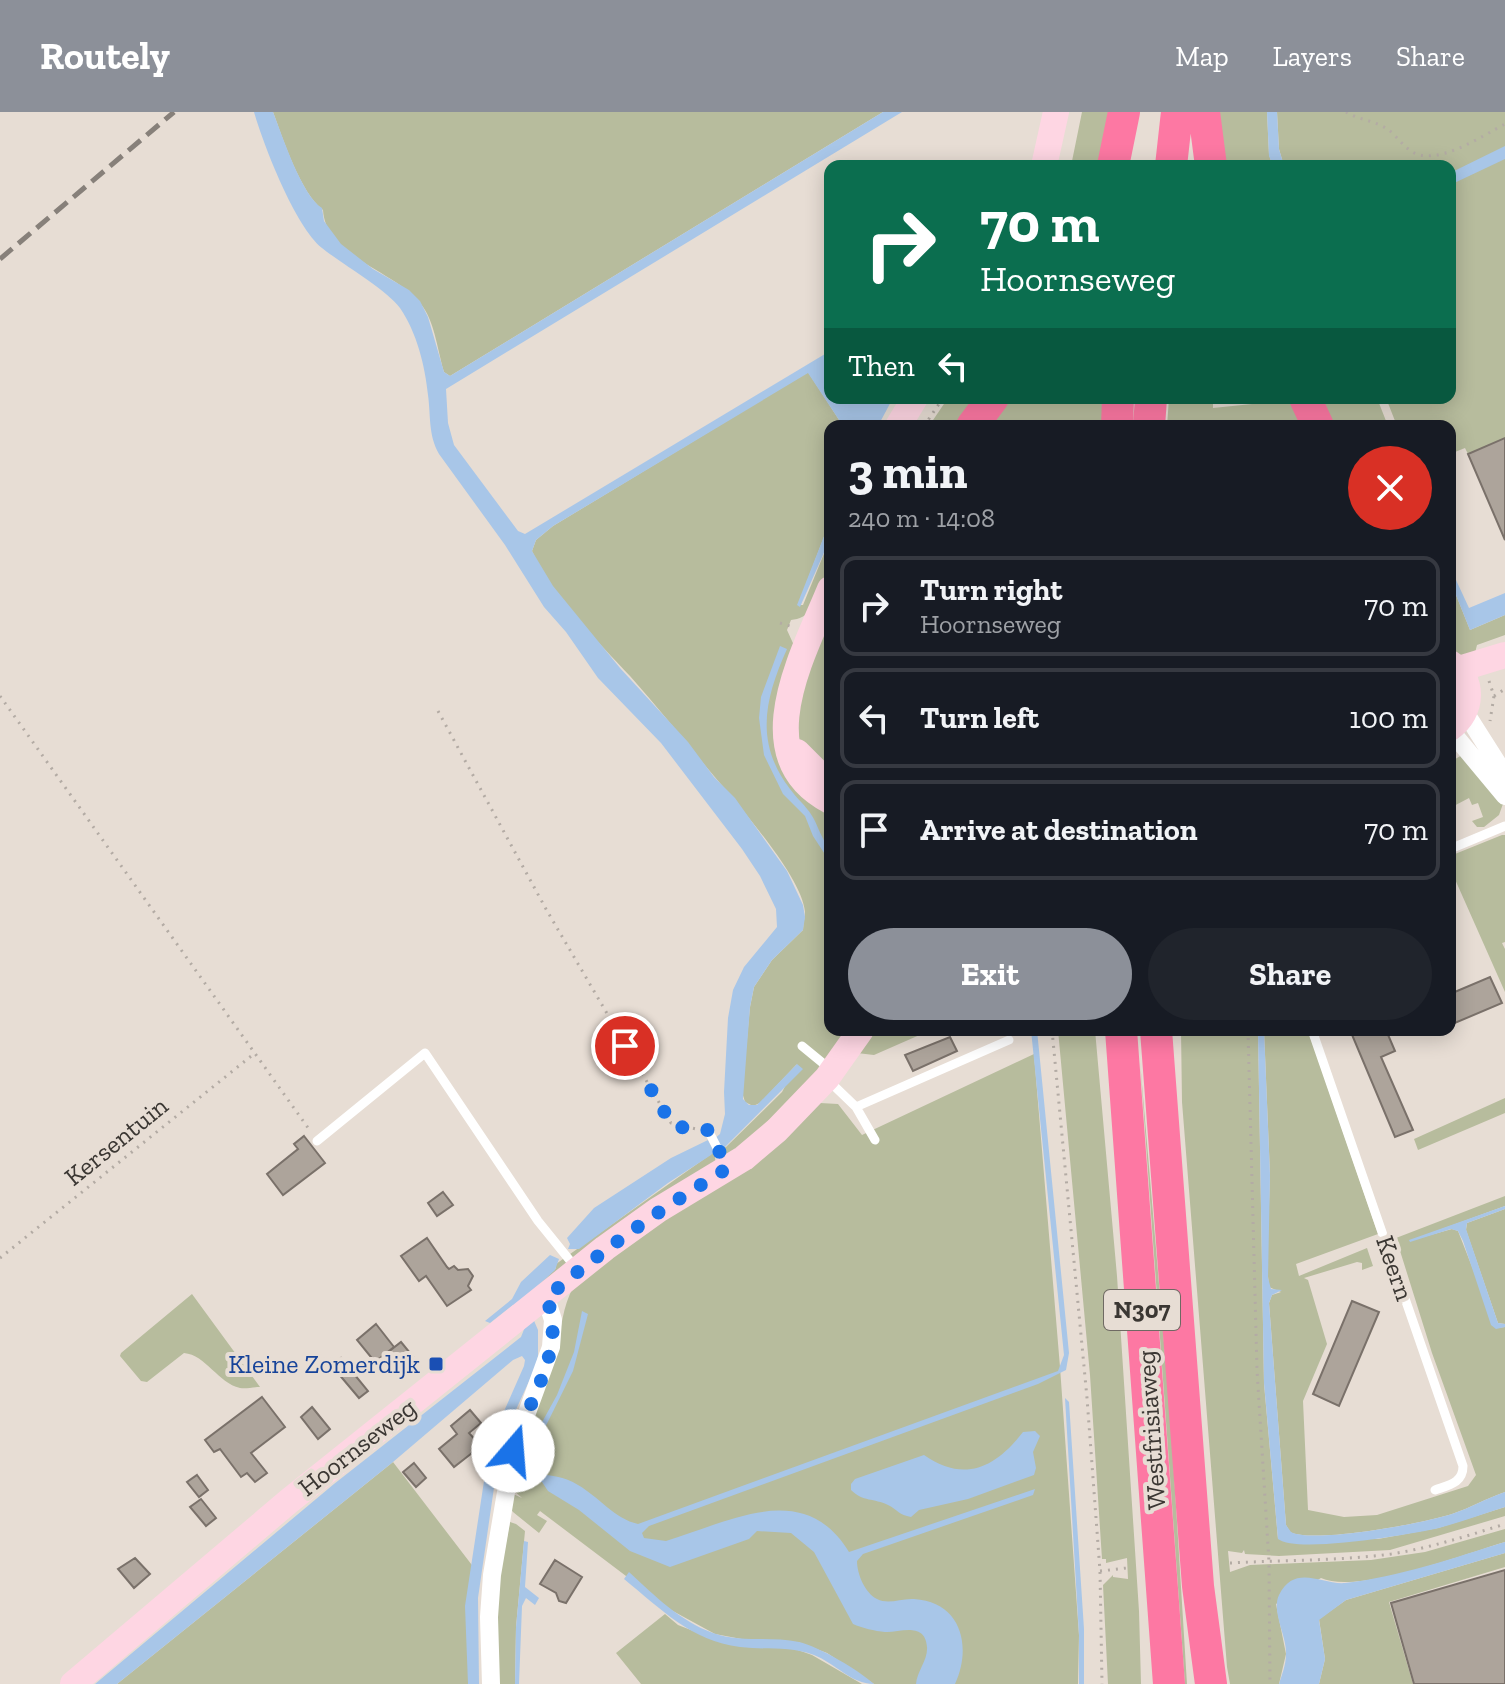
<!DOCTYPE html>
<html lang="en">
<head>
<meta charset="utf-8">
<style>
  :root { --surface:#171b24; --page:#20242c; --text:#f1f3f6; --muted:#9ea1a6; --line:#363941; --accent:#8c9099 }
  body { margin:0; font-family:"Zilla Slab",serif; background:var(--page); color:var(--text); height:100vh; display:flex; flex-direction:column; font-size:30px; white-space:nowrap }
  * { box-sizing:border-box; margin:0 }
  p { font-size:26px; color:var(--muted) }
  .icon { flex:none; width:44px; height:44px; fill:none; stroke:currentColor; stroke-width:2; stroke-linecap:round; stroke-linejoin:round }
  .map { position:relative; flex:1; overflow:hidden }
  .sheet { position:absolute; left:824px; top:308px; width:632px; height:616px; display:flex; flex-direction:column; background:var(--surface); border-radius:16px; box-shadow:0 4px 20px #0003 }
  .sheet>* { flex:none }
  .hud { position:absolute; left:824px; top:48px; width:632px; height:244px; border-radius:16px; box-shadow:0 4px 20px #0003; background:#0b6e4f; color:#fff; overflow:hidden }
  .pin { position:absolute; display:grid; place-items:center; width:68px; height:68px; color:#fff; margin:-34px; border:4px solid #fff; border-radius:50%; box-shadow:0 2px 8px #0007 }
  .me { position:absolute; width:88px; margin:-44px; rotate:18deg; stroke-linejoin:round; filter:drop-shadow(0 0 6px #0008) }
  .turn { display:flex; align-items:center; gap:28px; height:168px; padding:0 24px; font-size:36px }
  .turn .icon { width:104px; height:104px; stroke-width:2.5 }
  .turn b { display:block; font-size:56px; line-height:68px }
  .then { display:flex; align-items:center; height:76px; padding:0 24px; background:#0003; gap:16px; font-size:30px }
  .round { display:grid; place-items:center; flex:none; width:84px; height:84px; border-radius:42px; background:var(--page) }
  .head { display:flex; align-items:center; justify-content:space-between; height:136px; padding:0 24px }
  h1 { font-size:48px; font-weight:700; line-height:60px }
  .action { display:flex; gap:16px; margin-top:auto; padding:16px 24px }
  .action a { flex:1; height:92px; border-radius:48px; background:var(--accent); color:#fff; font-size:32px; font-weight:700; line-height:92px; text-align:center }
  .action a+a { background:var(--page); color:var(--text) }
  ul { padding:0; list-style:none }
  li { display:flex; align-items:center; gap:24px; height:100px; margin:0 16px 12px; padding:0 8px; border:4px solid var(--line); border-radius:16px }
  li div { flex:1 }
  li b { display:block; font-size:30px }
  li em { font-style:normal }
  header { display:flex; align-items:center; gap:48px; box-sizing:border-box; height:112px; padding:0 40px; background:var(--accent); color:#fff }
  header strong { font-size:38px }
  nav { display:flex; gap:44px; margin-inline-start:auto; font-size:28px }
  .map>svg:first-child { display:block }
  .green { fill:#b7bc9d }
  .water { fill:#a8c6e8 }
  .building { fill:#ada49b; stroke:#7a716a; stroke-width:2 }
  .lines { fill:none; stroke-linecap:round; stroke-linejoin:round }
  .path { stroke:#b3aba4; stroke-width:3; stroke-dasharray:2 6; stroke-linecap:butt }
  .lane { stroke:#fff; stroke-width:9 }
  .street { stroke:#fff; stroke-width:18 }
  .secondary { stroke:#fed6e3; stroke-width:26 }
  .highway { stroke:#fd78a3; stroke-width:32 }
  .rail { stroke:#87807a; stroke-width:5; stroke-dasharray:16 8; stroke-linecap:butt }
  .route { stroke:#1a73e8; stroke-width:14; stroke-dasharray:0 25.2 }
  .transit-dot { fill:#1a4fb4; stroke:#e7ddd4; stroke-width:3 }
  .labels { text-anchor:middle; stroke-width:8; stroke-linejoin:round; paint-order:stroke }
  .shield { fill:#e7ddd4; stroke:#6f6963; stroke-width:2 }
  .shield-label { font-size:24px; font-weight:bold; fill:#3b3733 }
  .street-label { font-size:26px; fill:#3b3733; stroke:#e7ddd4 }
  .transit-label { font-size:26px; fill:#164399; stroke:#e7ddd4; text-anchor:end }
</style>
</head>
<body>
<header>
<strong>Routely</strong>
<nav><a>Map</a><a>Layers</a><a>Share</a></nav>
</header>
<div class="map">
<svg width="1505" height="1572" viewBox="0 0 1505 1572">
  <rect width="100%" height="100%" fill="#e7ddd4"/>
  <!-- green -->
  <path class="green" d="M273 0H883L450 264 444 260C438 240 435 212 423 195 399 159 326 147 323 98 301 82 283 27 273 0Z
    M1082 0H1119L1108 54H1071Z
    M1214 0H1267L1269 43 1273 54H1222Z
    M1277 0H1505V327L1468 342 1465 336 1450 342V314H1397L1386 286H1450V54H1373L1363 48 1347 54H1284L1279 37Z
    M808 260 843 314H830V409L798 493H803L830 427C830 454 826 505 791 508L787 518 797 540 780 585 830 715V918H849L815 967 731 1045 724 1043 720 1037 726 1035 782 980 797 952 760 991 753 994 745 990 742 980 750 895 754 875 772 848 803 818C803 812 805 805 805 800 802 766 746 703 725 677 693 640 663 601 630 564 598 530 550 481 532 439L536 428 553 414Z
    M948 286H987L965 314H929Z
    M1001 286H1107L1106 314H978Z
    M1169 286H1213V296L1252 292 1251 286H1299L1312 314H1167Z
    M1316 286H1377L1388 314H1329Z
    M1450 468 1470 518 1505 503V523L1477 533 1474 545 1450 543Z
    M830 498V662C820 655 797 630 795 618 787 586 818 528 830 498Z
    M1464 642 1504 689 1499 703 1484 715H1477L1472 709 1483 705 1478 691 1472 693 1469 686 1450 696V650Z
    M1502 723H1505V830L1502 831 1505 837V880L1450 756V744Z
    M871 918H931L874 943 857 941Z
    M1058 918H1095L1117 1164 1139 1499 1141 1572H1108L1103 1473 1113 1463V1465L1128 1467 1127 1446 1106 1451V1447H1102L1090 1263Z
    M1181 918H1258L1264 1272 1278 1427H1378L1438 1416 1505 1395V1404L1390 1438 1279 1444 1245 1442 1244 1438 1242 1441 1228 1439 1230 1460 1250 1453 1371 1448 1425 1440 1505 1417V1430C1465 1442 1357 1483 1321 1466L1276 1492 1286 1542 1279 1572H1230L1227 1555 1182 990Z
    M1264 918H1308L1378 1122 1296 1152 1299 1164 1367 1136 1373 1154 1362 1158V1151L1357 1150 1304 1166 1308 1168 1327 1232 1303 1289 1308 1398 1344 1405 1377 1403 1468 1374 1476 1363 1432 1241 1396 1126 1505 1084V1094L1409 1129 1452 1117 1458 1119 1496 1216 1505 1215V1380C1487 1386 1470 1396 1452 1402 1425 1411 1314 1432 1290 1420L1286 1413 1269 1191 1272 1183 1281 1180 1269 1175 1267 1153 1270 1063Z
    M1034 942 1060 1255 1079 1523 1078 1572H874L827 1541 798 1530 752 1529 715 1522 671 1498 540 1399 537 1403 547 1409 539 1421 513 1400 507 1392 509 1380 522 1386 512 1377C520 1329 541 1286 555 1240 562 1218 562 1194 574 1174L820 991 838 992 862 1023Z
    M1140 949 1171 1313 1187 1572H1185Z
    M1505 986V1001L1418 1038 1414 1027Z
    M714 1040 716 1052 530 1181 556 1156V1152Z
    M1505 1097V1212L1498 1211 1466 1118 1467 1111Z
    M192 1182 260 1275C254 1275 246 1277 240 1276 218 1271 206 1243 184 1241L147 1270 141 1269 120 1244 121 1241Z
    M393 1350 478 1461 474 1572H117Z
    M510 1410 516 1412 525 1419 516 1515 515 1572H493L492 1503Z
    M1505 1441V1455L1389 1490 1413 1572H1319L1325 1547 1319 1507 1346 1488Z
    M665 1502 678 1513 727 1532 795 1537 812 1543 862 1572H641L616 1541Z"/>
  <!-- water -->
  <path class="water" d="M254 0H273C282 23 302 84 322 96L324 109 341 132 373 157 409 178 420 189 428 205 444 260 450 264 883 0H902L446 277 448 311 454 333 518 419 525 422 830 239V286H893L878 314H843L808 261 553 414 536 428 532 439 553 474 620 556 688 630 714 665 735 686 787 759 803 793 805 805 803 818 772 848 754 875 750 895 743 987 749 993H757L797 952 803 957 725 1035 720 1037 714 1027 720 1022 725 1002 724 980 728 906 733 878 744 855 777 815 776 797 760 764 742 737 661 631 598 566 566 520 544 495 505 433 439 342C428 322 431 305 428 283 425 254 417 221 400 196 386 177 343 153 322 136 295 114 264 34 254 0Z
    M1267 0H1277L1279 37 1284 54H1273L1269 44Z
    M1505 34V47L1450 73V61Z
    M830 409V427L800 495 797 493Z
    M1450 455 1469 496 1505 481V503L1470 518 1450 468Z
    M780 534 787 537C765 586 754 630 790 677 802 693 811 697 818 716 824 730 830 736 830 750L813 724 805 704 783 682 764 643 759 606 761 585Z
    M1031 918H1037L1069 1241 1066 1258 1038 1272 649 1414 642 1421 644 1426 666 1429C729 1410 804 1366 849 1440L1035 1377 1033 1383 889 1433 863 1442 857 1449C857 1462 865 1481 877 1487 889 1493 901 1486 914 1487 962 1490 972 1535 955 1572H916C917 1559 928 1548 927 1535 925 1509 899 1521 885 1520 875 1519 862 1516 853 1512L814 1440 791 1421 757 1419 749 1427 670 1455 630 1439 579 1398 548 1379 542 1370 533 1368 535 1361C551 1364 564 1364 578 1373 599 1385 615 1407 638 1412L1058 1259 1064 1243Z
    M1258 918H1264L1270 1063 1268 1166 1271 1177 1282 1178 1272 1183 1269 1191 1286 1413 1291 1420C1314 1432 1425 1411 1452 1402 1470 1396 1487 1386 1505 1380V1395C1483 1402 1461 1410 1439 1416 1412 1422 1297 1442 1278 1427L1264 1271Z
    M708 1028 714 1040 711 1043 668 1071 579 1137H568L570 1132 567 1126 594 1096 671 1046Z
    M1505 1094V1097L1467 1111 1466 1117 1498 1211 1505 1212V1215L1496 1217 1491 1213 1463 1129 1458 1119 1451 1117 1410 1130 1409 1128Z
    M550 1143 559 1147 555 1158 530 1181 532 1204 538 1218V1244L536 1254 502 1328 498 1348 478 1486 479 1572H468L465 1494 486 1356 497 1329 501 1306 524 1254 525 1248 522 1244 513 1248 393 1350 117 1572H95L334 1372 521 1225 525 1215 513 1193 490 1211 485 1209 512 1187 521 1170Z
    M582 1199 588 1202 573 1259 530 1346 529 1342 535 1323 557 1283 574 1240Z
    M1065 1286 1069 1290 1084 1517V1572H1079V1523Z
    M1035 1319 1040 1324 1033 1340 1036 1356 1034 1363 968 1387 919 1398 911 1405C899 1403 898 1398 888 1393 874 1386 863 1390 851 1378V1372L855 1367 924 1343C964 1371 995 1356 1023 1320Z
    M524 1429 528 1430 525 1475 539 1486 535 1493 526 1486 522 1494 519 1572H515L516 1515Z
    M1505 1430V1441L1346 1488 1319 1508 1325 1547 1319 1572H1279C1282 1562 1286 1553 1286 1542 1287 1524 1271 1500 1279 1483 1295 1451 1322 1473 1345 1471 1399 1465 1453 1446 1505 1430Z
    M629 1460C655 1484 680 1509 713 1521 741 1531 771 1524 799 1530 818 1534 860 1559 874 1572 851 1572 835 1551 814 1543 789 1534 766 1538 740 1535 691 1529 661 1497 624 1467Z"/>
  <!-- building -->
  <path class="building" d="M1505 326V428L1468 342Z
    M1490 865 1502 891 1450 913V882Z
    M1350 918H1386L1395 939 1381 945 1413 1018 1395 1025Z
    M950 925 957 939 913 959 905 943Z
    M304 1024 325 1051 283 1083 267 1062 298 1037 294 1032Z
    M443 1080 453 1093 437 1104 428 1091Z
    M427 1126 447 1155 449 1157 454 1154 458 1158 468 1157 473 1164 468 1174 471 1178 447 1194 426 1164 419 1169 401 1144Z
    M1352 1189 1379 1200 1339 1294 1313 1282Z
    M376 1212 394 1235 375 1250 357 1228Z
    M401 1230 415 1247 400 1258 387 1241Z
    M341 1246 368 1279 359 1286 332 1254Z
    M262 1285 285 1315 251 1341 267 1361 255 1370 247 1361 241 1365 220 1337 214 1340 205 1328Z
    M312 1295 330 1317 318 1327 301 1305Z
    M470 1298 481 1311 469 1321 481 1334 454 1355 439 1337 457 1322 451 1314Z
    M414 1351 426 1366 416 1375 403 1360Z
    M197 1363 208 1378 199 1385 187 1370Z
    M201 1387 216 1406 206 1414 190 1395Z
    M135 1446 150 1462 134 1476 118 1457Z
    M555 1448 582 1465 566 1491 559 1489 556 1481 540 1472Z
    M1505 1458V1572H1414L1391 1491Z"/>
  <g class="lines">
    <!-- path -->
    <path class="path" d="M1346 0C1357 7 1370 8 1382 14 1394 19 1400 32 1411 39 1435 56 1482 24 1505 12
      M924 314 943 286
      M780 511 793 515
      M1489 569 1494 584 1490 609
      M0 584 311 1020
      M1494 584 1505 577
      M438 599 546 797 671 1011 696 1017
      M1052 918 1087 1286 1100 1459 1102 1572
      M1248 918 1257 1258 1269 1450 1270 1572
      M0 1146 255 941
      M1230 1451C1283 1448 1337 1449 1391 1442 1430 1436 1467 1424 1505 1412
      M1100 1459 1127 1456"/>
    <!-- lane -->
    <path class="lane" d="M1450 737 1505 714
      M1312 918 1463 1354C1463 1371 1449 1373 1435 1378
      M802 934 830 957
      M829 969 856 995 1009 928
      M856 995 875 1028
      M708 1018 726 1053
      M317 1029 425 941 538 1109 576 1156"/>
    <!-- street -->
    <path class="street" d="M1465 600 1505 663
      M1450 618 1505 684
      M491 1572 489 1505 492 1463 513 1339 551 1235 553 1208 546 1186"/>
    <!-- secondary -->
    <path class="secondary" d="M1044 54 1056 0
      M898 314 915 286
      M830 477C804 541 745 644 830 689
      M1450 551C1475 567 1473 600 1450 616
      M1459 557 1505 543
      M797 640 817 660 830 666
      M73 1572 289 1389 605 1136 658 1098 744 1046 777 1018 827 966 861 918"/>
    <!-- highway -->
    <path class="highway" d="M1204 0 1211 54
      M1113 54 1124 0
      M1171 54 1177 0
      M1305 286 1318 314
      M972 314 993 286
      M1117 314 1118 286
      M1149 314 1151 286
      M1121 918 1169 1572
      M1156 918 1198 1474 1211 1572"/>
    <!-- rail -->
    <path class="rail" d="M0 147 174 0"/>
  </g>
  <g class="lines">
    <!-- route -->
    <path class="route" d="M513 1339C526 1291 569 1236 546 1186 606 1135 661 1097 728 1056L708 1018 684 1016 671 1011 625 934"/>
  </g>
  <!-- markers -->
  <rect class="transit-dot" x="428" y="1244" width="16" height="16" rx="4"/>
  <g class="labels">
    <!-- shield labels -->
    <rect class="shield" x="1104" y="1178" width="76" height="40" rx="6"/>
    <g class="shield-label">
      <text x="1142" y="1206">N307</text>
    </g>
    <!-- street labels -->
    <g class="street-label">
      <text transform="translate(116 1029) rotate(-39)" y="9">Kersentuin</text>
      <text transform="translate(1395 1156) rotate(71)" y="9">Keern</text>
      <text transform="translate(1151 1318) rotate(-94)" y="9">Westfrisiaweg</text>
      <text transform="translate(357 1335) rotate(-38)" y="9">Hoornseweg</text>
    </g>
    <!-- transit labels -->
    <g class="transit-label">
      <text x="420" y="1261">Kleine Zomerdijk</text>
    </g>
  </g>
</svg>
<div class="pin" style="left:625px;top:934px;background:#d93025"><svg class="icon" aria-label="arrive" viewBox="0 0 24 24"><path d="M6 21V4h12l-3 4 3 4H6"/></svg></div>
<svg class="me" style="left:513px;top:1339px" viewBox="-20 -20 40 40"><circle r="19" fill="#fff"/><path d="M0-13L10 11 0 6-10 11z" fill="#1a73e8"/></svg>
<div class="hud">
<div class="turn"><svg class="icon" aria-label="right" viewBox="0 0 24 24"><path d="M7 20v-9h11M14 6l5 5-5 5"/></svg><div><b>70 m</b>Hoornseweg</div></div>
<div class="then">Then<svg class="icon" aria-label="left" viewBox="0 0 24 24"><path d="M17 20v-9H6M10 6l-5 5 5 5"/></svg></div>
</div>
<section class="sheet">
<div class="head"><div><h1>3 min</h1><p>240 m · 14:08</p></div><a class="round" style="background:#d93025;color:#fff"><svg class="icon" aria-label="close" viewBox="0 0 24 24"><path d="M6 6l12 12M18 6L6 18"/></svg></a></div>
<ul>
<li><svg class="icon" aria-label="right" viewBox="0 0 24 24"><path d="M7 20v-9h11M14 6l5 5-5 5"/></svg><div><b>Turn right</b><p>Hoornseweg</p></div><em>70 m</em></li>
<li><svg class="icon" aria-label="left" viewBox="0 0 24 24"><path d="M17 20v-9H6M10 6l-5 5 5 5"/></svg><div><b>Turn left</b></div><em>100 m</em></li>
<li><svg class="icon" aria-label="arrive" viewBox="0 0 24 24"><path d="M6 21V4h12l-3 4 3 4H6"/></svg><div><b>Arrive at destination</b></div><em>70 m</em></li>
</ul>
<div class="action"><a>Exit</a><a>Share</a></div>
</section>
</div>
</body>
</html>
